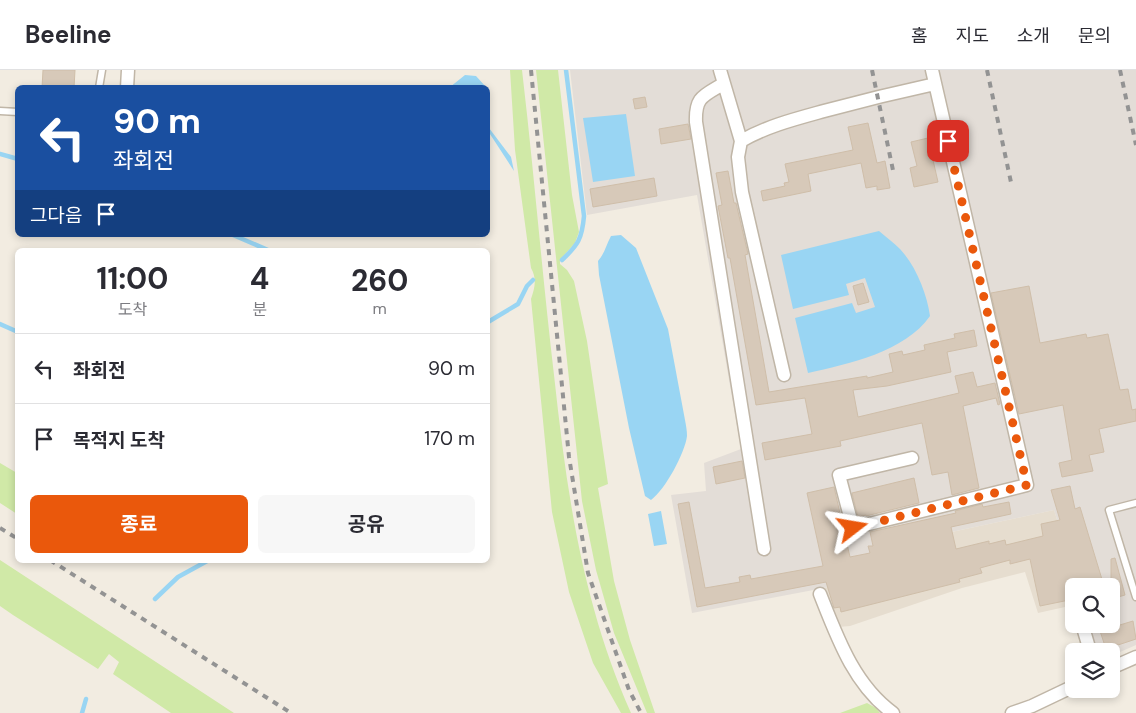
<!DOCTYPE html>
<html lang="ko">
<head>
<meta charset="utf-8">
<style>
  :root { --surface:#fff; --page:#f7f7f7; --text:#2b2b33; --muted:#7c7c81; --line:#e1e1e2; --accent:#ea580c }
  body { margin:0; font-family:"DM Sans","Noto Sans KR",sans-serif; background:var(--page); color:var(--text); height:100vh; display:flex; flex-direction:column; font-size:19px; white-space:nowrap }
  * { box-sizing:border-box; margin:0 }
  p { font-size:16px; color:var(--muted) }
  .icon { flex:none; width:28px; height:28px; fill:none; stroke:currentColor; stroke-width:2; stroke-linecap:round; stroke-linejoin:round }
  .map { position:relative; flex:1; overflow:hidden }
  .side { position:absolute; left:15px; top:178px; width:475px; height:315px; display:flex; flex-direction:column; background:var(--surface); border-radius:8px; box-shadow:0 2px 8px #0003 }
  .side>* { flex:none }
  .top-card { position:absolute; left:15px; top:15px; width:475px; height:152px; border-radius:8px; box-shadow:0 2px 8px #0003; background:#1a4fa0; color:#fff; overflow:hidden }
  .controls { position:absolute; left:1065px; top:508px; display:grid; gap:10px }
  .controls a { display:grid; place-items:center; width:55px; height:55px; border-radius:8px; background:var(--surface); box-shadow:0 2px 8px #0003; font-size:25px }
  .pin { position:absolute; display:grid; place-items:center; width:42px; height:42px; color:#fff; margin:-21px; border-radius:10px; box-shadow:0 2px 8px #0006 }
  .me { position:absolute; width:55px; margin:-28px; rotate:76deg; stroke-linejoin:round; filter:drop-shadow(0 0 4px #0008) }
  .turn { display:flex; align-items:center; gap:18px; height:105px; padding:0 15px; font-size:22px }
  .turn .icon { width:65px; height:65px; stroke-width:2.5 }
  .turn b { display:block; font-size:35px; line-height:42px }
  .then { display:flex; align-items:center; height:48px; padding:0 15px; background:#0003; gap:10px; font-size:19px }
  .eta { display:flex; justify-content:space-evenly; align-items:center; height:85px; text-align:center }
  .eta b { font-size:30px; font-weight:700; line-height:35px }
  .cta { display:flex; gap:10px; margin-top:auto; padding:10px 15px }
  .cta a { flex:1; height:58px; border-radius:8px; background:var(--accent); color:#fff; font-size:20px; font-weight:700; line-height:58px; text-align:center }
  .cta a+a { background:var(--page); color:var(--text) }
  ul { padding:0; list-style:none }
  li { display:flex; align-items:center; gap:15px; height:70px; padding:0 15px; border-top:1px solid var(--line) }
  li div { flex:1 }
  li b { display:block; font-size:19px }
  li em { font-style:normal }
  header { display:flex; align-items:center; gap:30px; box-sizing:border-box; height:70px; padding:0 25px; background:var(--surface); border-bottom:1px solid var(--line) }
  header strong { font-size:24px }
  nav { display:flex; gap:28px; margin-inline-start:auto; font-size:18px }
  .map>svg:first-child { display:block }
  .residential { fill:#e6ddcf }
  .industrial { fill:#e3ddd7 }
  .green { fill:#d0e9a7 }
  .water { fill:#99d5f3 }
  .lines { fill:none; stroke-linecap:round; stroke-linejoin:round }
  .stream { stroke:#99d5f3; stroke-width:4.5 }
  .building { fill:#d7c9b9; stroke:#cfbea9 }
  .lane-casing { stroke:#c0b6a7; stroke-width:9 }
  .street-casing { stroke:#c0b6a7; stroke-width:15 }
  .lane { stroke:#fff; stroke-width:6 }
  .street { stroke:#fff; stroke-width:12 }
  .rail { stroke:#939393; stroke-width:4; stroke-dasharray:6 6; stroke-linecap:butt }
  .route { stroke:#ea580c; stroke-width:9; stroke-dasharray:0 16.2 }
</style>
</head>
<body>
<header>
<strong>Beeline</strong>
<nav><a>홈</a><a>지도</a><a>소개</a><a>문의</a></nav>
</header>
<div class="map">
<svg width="1136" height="643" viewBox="0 0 1136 643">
  <rect width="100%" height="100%" fill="#f2ece1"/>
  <!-- residential -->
  <path class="residential" d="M1054 440 1078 516H1074V535L1038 543 1025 502 962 518 850 556 838 557 824 518 912 497 928 467Z"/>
  <!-- industrial -->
  <path class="industrial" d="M570 0H1136V575L1111 586V581H1093L1085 554H1111V516H1078L1054 440 928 467 912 497 824 518 692 543 671 425 706 421 704 393 741 379 697 125 587 145Z"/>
  <!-- green -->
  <path class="green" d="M510 0H522C534 102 542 203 554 305 567 424 582 532 631 643H621L593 593 569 522 552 442 531 229C535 217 537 209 531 198L515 80Z
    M536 0H558L572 125 579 162 575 173 560 190V194L567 200 574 211 587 271 608 414 598 418 614 511 630 570 655 643H647L614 563 596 500 582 431Z
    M0 393 17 403V444L0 433Z
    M0 490 234 643H171L113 604 119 592 109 584 98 599 13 545 0 536Z
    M867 633 876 638 880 643H840Z"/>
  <!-- water -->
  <path class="water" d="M465 5 476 6 486 17H450Z
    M626 44 635 106 593 112 583 48Z
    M488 52 489 58 511 87 514 101 488 61Z
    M879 161C886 167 894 173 900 179 916 196 927 224 930 246 905 282 848 294 808 303L795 248 852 233 856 243 875 237 865 208 846 214 849 225 793 239 781 185Z
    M621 165 636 178 668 259 685 350C686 355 687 361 687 366 685 383 665 420 651 430L645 426 629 358 599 205 598 191C605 183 606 175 611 166Z
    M661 441 667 474 654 476 648 444Z"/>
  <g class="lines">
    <!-- stream -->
    <path class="stream" d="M0 84 18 89
      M233 165 268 180
      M562 190C578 175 582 169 584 146L566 0
      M488 252 518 234 527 216 533 210
      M0 254 18 262
      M155 529 178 507 209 490
      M82 643 86 629"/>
  </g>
  <!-- building -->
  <path class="building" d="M43 0H75L74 18H42Z
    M645 27 647 37 635 39 633 29Z
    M868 53 877 93 885 91 890 118 877 120V116L866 118 861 93 808 104 811 121 763 131 761 121 785 116 784 113 789 112 785 94 853 80 848 57Z
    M688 54 691 69 661 74 659 59Z
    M928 68 938 112 914 117 910 98 917 96 911 72Z
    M728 101 734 133H736L748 184 745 185 769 322 867 306V308L893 302 889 284 902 281 903 285 925 280 924 275 955 268 954 264 974 260 977 276 947 282 951 302 887 316 853 320 858 347 959 323 955 306 973 302 977 317 995 313 1000 334 998 335 996 328 963 336 979 418 952 425 948 402 932 405 922 353 840 371 841 376 765 390 762 373 812 364 805 328 756 335 730 188H728L718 136 722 135 716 103Z
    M654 108 657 126 593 137 590 119Z
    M863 213 869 232 858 235 853 216Z
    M1029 216 1040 273 1086 264 1087 268 1108 264 1120 320 1128 319 1132 340 1136 339V351L1099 359 1104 382 1089 385 1093 401 1062 407 1059 393 1072 390 1063 335 1019 344 991 223Z
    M742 391 745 408 716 414 713 397Z
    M914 408 919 433 866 446V445L858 447 852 423Z
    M1070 416 1075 439 1080 437 1104 516H1074V529L1040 536 1030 489 1010 494V490L980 498 982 503 959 509 960 512 841 542 840 537 834 538 826 512 697 537 678 434 689 432 705 518 740 512 739 507 750 505 751 509 823 496 807 423 834 417 850 487 870 483 868 476H873L870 462 956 443 955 441 982 434 983 437 1009 432 1011 444 951 457 956 479 989 471V474L1005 470 1006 475 1043 466 1041 454 1060 450 1051 420Z
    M1115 488 1125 525 1111 529V489Z
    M1133 551 1136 569 1106 579 1100 561Z"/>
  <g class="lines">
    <defs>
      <path id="lane" d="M99 18 102 0
        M0 41 18 42
        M1136 433 1109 440 1136 527"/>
      <path id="street" d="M720 0 741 71 738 87 742 122 784 305
        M723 14C703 26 695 27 696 52L764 479
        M127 18 128 0
        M741 71C767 56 795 49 824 41 861 31 898 22 935 14
        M912 388 839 405 853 458 1027 415 932 0
        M820 524C837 567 854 615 893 643
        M1082 554 1090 581
        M1111 598 1136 587
        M1012 643 1032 636 1074 616"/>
    </defs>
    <!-- lane casing -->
    <use href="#lane" class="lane-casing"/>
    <!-- street casing -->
    <use href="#street" class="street-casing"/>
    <!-- lane -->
    <use href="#lane" class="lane"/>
    <!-- street -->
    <use href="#street" class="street"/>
    <!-- rail -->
    <path class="rail" d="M531 0 569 387 588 503 629 620 641 643
      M872 0 894 105
      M987 0 1012 117
      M1120 0 1136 75
      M0 458 18 469
      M50 490 291 643"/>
  </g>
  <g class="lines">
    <!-- route -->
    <path class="route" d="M853 458 1027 415 948 71"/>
  </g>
</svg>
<div class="controls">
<a><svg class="icon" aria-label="search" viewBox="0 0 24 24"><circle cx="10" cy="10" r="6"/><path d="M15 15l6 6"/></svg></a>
<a><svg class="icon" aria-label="layers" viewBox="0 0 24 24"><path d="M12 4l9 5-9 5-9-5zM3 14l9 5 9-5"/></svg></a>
</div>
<div class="pin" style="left:948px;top:71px;background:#d93025"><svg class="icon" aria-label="arrive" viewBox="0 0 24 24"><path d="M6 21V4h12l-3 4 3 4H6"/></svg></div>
<svg class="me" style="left:853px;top:458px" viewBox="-20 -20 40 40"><path d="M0-17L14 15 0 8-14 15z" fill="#ea580c" stroke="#fff" stroke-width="4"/></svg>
<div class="top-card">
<div class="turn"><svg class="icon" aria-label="left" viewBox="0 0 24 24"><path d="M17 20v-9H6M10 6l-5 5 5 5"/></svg><div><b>90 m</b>좌회전</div></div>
<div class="then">그다음<svg class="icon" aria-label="arrive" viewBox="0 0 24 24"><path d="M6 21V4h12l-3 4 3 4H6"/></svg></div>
</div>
<section class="side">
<div class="eta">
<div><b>11:00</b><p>도착</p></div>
<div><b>4</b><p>분</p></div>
<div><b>260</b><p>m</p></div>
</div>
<ul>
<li><svg class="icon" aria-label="left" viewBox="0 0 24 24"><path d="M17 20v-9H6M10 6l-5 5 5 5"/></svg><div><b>좌회전</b></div><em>90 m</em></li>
<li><svg class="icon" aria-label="arrive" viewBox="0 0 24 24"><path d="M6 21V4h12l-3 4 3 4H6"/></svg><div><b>목적지 도착</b></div><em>170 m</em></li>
</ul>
<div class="cta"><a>종료</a><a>공유</a></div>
</section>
</div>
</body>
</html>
